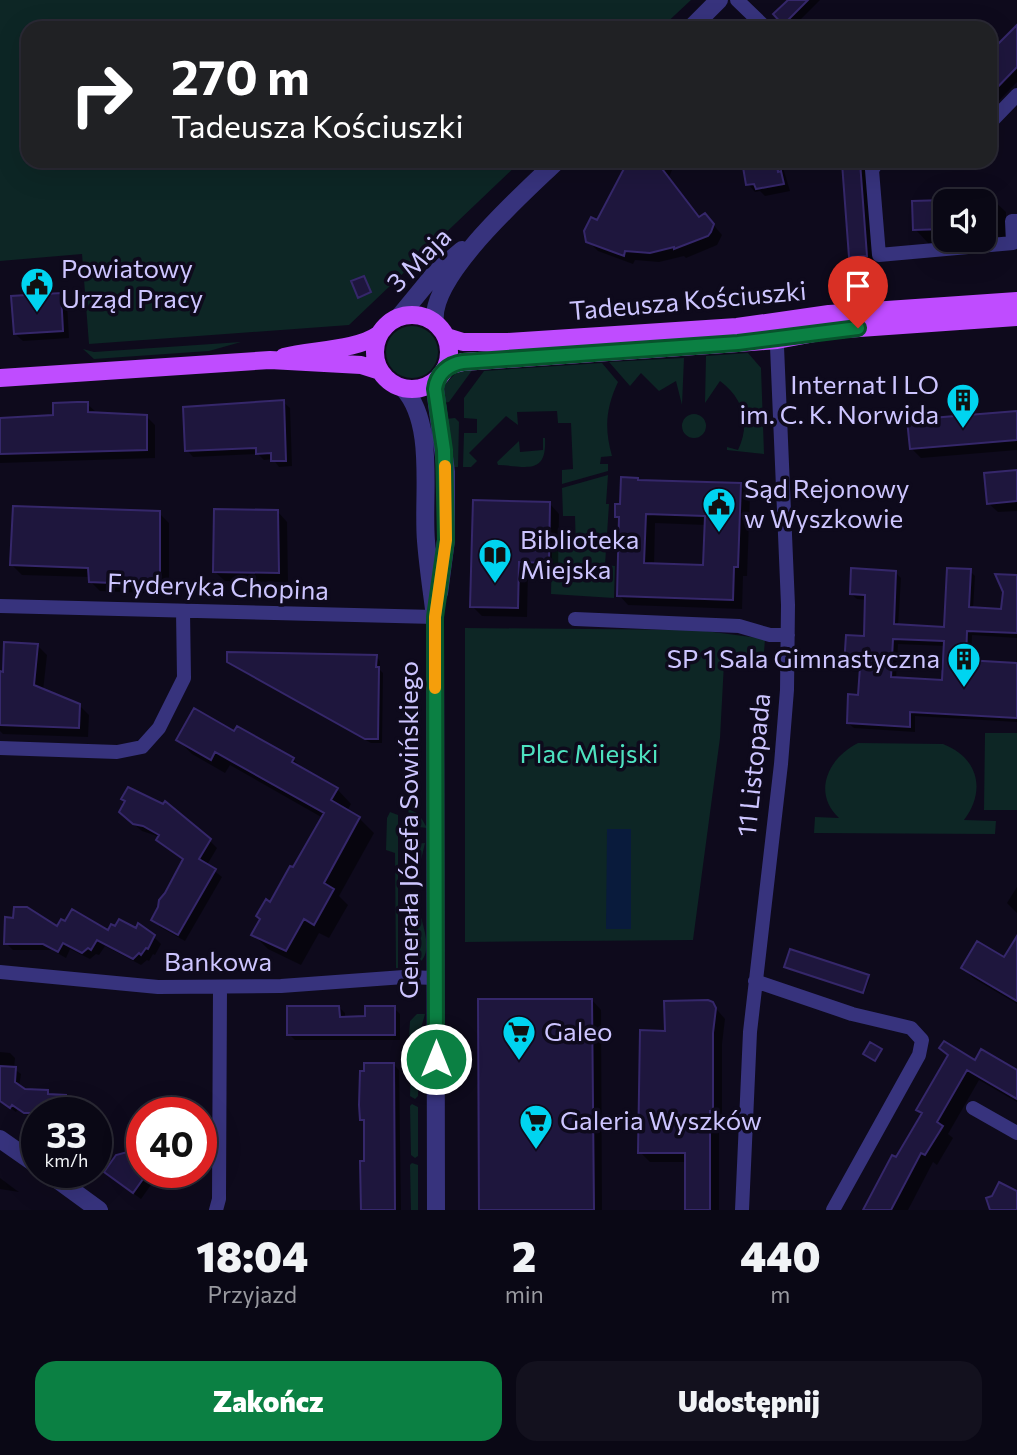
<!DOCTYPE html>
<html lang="pl">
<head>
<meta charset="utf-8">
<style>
  :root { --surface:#0a0815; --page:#13111e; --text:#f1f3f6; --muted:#999aa0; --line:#2a2934; --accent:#0b8043 }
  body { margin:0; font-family:Commissioner,sans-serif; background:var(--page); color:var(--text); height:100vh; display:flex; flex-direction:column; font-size:26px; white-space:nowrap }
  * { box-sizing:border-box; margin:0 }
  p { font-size:23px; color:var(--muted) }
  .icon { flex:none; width:38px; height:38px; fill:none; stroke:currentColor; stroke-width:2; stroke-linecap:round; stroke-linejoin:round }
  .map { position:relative; height:1210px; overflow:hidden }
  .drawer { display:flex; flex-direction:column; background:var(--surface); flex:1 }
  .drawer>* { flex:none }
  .top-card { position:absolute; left:21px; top:21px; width:976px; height:147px; border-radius:21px; box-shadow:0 7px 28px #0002,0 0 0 2px var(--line); background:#202124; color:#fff; overflow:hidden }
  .fabs { position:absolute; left:933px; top:189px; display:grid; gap:14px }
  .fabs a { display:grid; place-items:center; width:63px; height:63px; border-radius:14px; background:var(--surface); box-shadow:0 7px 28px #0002,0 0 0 2px var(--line); font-size:35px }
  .speed { position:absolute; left:21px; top:1097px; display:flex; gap:14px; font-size:35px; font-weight:700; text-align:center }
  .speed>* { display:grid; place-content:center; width:91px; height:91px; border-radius:50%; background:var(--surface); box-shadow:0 7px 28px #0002,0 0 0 2px var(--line); line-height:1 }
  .speed small { font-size:18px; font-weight:400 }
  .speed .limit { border:10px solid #d22; background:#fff; color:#111 }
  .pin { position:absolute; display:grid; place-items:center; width:60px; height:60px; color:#fff; margin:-72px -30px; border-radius:50% 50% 50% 0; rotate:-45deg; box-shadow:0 0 7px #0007 }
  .pin .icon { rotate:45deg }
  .me { position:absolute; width:77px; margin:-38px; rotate:0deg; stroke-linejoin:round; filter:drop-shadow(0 0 5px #0008) }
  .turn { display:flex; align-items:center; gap:24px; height:147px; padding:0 35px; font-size:32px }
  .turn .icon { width:91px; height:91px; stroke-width:2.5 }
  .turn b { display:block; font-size:49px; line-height:60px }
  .eta { display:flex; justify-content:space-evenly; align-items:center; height:119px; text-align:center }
  .eta b { font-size:42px; font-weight:800; line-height:49px }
  .primary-button { display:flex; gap:14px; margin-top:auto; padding:14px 35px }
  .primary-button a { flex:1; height:80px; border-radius:21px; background:var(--accent); color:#fff; font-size:28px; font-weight:800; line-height:80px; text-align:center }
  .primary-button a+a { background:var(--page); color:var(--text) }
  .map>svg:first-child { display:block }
  .green { fill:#0d2625 }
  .water { fill:#091b3c }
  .shadow { fill:#0007; fill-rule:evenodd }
  .building { fill:#1e163d; stroke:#35276a; stroke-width:2; fill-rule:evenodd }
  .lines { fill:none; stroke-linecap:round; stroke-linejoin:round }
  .minor { stroke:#37337d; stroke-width:14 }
  .tertiary { stroke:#37337d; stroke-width:18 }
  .primary { stroke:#bf4cff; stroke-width:18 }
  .route-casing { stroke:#07532c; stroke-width:18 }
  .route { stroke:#0b8043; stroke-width:12 }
  .slow { stroke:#f59e0b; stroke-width:12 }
  .labels { text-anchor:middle; stroke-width:7; stroke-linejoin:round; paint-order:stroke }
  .street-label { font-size:26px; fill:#cdc5ff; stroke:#0e0a1c }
  .poi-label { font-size:26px; fill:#cdc5ff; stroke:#0e0a1c; text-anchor:start }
  .park-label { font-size:26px; fill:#4ee2c0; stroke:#0e0a1c }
</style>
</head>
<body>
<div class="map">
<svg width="1017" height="1210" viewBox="0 0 1017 1210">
  <rect width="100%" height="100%" fill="#0e0a1c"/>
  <!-- green -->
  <path class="green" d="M0 0H691L661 28H28V161H521L349 325 89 344 82 254 0 261Z
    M386 352a26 26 0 1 1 52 0a26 26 0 1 1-52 0Z
    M241 342 209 351 94 359 83 349 94 352Z
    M748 353 761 368 764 454 727 450V447L738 450C751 423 743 398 720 381L705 403 706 356Z
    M684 358 682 405 676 381 659 391 641 373 630 386 609 362Z
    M602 363 618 382C606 408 604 428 612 456L601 457 600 464H608V471L562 484V470L573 469 571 423H558L557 411 517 412 518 425 506 416 469 453 477 461 471 467H463L464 433H477V419L464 418V398L484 371Z
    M468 368 473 369 449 402 443 403 444 385 457 372Z
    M682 426a12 12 0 1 1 24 0a12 12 0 1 1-24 0Z
    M455 418 459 422 458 467H454L445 419Z
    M543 438H545C547 476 526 466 498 465L497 462 519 441 520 452 543 450Z
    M608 475 606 504H609L605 565 615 566 614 598 551 594 552 551 576 550 575 516H563L562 488Z
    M465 628 698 630 765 639 763 665 749 664V655H737L736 663H724L720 738 693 940 465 942Z
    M413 668 419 669 420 772 416 782 409 789 408 673Z
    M985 733H1017V810H984Z
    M858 743 943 744C979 758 986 791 964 820L996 821 995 834 814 833 815 817 839 818C812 793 828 758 858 743Z
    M408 809 419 814 427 828 411 826Z
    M390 812 398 815V968H396L395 853 386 850 387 818Z
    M425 843 420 864H409V848L414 844Z
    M420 913C425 934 436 959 409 969V914Z
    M417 1014H425L418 1039H412L409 1036 410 1021Z
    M412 1044 418 1047V1096L415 1099 410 1096Z
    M412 1104 418 1107V1156L415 1158 411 1155 410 1106Z
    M412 1163 418 1165V1210H411L410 1165Z"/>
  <!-- water -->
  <path class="water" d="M607 829H631V929H606Z"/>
  <!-- shadow -->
  <path class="shadow" d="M790 0H820L792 28H789L776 14Z
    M1017 38V82L990 110V55Z
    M629 161H663L672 170 669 177 700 218 705 215 722 235 717 245 686 258 684 256 659 262 635 260 633 264 598 251 588 241Z
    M743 161H781L790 191 765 196 760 191 755 192 748 184Z
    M859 163 866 170 873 262 857 263 851 256Z
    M991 198 1006 212V238L984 239V201H945V240H963V243L929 244 915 229 914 203Z
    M60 295 67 302 69 338 23 341 15 334Z
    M283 402 290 408 292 466 279 467 273 459 264 460 258 454 193 457 187 450Z
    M87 404 96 412 146 416 155 425V458L0 463V420L55 417Z
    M1017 413V450L921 458 911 448Z
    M1017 472V511L998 512 988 503Z
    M740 485 750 495 747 576H743L742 609 628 605 619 595 621 520 617 516 622 506ZM655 523 706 525 705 567 654 565Z
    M550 504 559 514 558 572 528 571 527 617 482 616 472 606Z
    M278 512 287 522 288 582 225 581 215 572Z
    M159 513 169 523V594L100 591 90 581V577L22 575 12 565Z
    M970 571 975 576 973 609 1003 611 1017 577V638L972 635 971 662 1017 665V722L915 716V732L854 728 848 723 860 697 862 672 852 671 846 665 866 638 867 600 857 599 851 594 896 573 901 578 898 626 945 629ZM898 644 946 646 944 682 896 679Z
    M37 645 47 655 43 691 79 705 89 715 88 737 3 734 0 731V673H4Z
    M376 656 380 661V670L383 673 382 743H371L233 666 229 661Z
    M235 733 293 759 305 771 337 789 351 804 347 811 359 818 374 833 339 896 348 905 329 938 319 933 301 965 268 949 253 934 323 818 230 765 225 773 192 754 178 740Z
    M128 819 210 841 217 848 207 865 222 877 185 941 160 927 153 919 184 860 165 847 158 839 160 837 142 831Z
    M1017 887V913L1007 903Z
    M57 929 154 937 161 944 155 955 153 954 149 961 147 960 141 965 105 946 99 955 96 954 90 959 70 949 66 958 52 950H13L6 943Z
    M1017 939V1004L973 978 963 968 1005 960Z
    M786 966 868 977 870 979 864 994Z
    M592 1000 601 1010 602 1210H481Z
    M712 1004 725 1019 722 1044V1120H719V1210H687V1162H650L640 1152 666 1032Z
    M339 1007 345 1013V1018H367L394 1008 400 1014V1040H295L289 1034Z
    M941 1048 975 1062 1017 1072V1102L979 1080 948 1134 953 1138 937 1165 933 1162 908 1210H865L923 1114 949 1056Z
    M0 1052 10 1053 15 1058 14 1069 21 1074 19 1087 24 1091 47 1092 51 1096 65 1097 71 1102 72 1111 92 1113H37V1121L18 1108 16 1112 0 1100Z
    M394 1065 399 1070 401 1210H361L366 1163 365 1123 361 1119Z
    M96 1116 112 1129 108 1135 96 1138Z
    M138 1146 142 1149V1172L172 1173 167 1179 153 1182 141 1199 114 1179Z
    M0 1178 16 1190 19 1192 0 1189Z"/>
  <!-- building -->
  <path class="building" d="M788 0H808L783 25 773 14Z
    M1017 25V67L990 95V52Z
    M628 161H662L660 166 699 217 705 213 714 224 711 232 708 236 674 249V247L650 253 625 251 624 256 586 242 584 231 591 217 597 220Z
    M742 161H776L778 172 781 171 784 184 756 189 754 184 746 185Z
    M860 162 867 256 849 257 842 163Z
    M945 200V229L913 230 912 201Z
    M364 276 371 292 358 298 351 281Z
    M61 293 63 331 14 334 11 296Z
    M284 400 286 461H271V453L256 454V448L185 451 183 407Z
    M77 402H88V412L147 415V450L0 454V418L53 415V403Z
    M1017 411V440L910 449 907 420Z
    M1017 470V501L987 504 984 473Z
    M621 477 638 478V480L741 483 738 567H734L733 600 617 596 619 517H615V504H620ZM646 514 705 516 703 565 644 563Z
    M473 500 550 502 549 563 519 562 518 608 470 607Z
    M13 506 160 511V585L89 582 88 568 10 565Z
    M214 509 278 510 279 573 213 572Z
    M851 568 896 571 894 624 944 627 947 568 971 569 969 607 1001 609 1003 592 995 574 1017 575V633L967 631 966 660 1017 663V718L910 712V727L847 723 848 694 858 695 860 667 844 666 846 635 864 636 865 595 850 594ZM893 639 944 641 942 680 891 677Z
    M4 642 38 644 34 685 80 704 79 728 0 725V671L3 672Z
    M227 652 377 655 376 667H379L378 739H365L227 662Z
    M194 708 234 731 237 726 294 758 292 762 338 788 331 800 360 817 324 883 334 889 314 925 304 919 286 951 251 935 260 919 256 916 266 899 270 902 290 866 293 867 324 813 215 752 211 760 176 740Z
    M128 787 163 804 165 801 211 839 199 859 216 869 178 935 151 920 158 907 159 900 165 893 183 859 156 840 159 835 143 826 133 824 119 812 125 801 121 799Z
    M14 907H27L57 926 61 919 65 921 72 909 108 930 111 924 115 926 119 919 136 928 138 923 155 935 148 949 146 948 141 955 139 953 133 959 97 940 91 950 88 948 82 953 63 943 58 952 43 944H4L5 917 13 918Z
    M1017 936V1001L961 968 977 941 1004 957Z
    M790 949 869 975 863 993 784 967Z
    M478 999H592L594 1210H479Z
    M708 1000 713 1002 716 1008 713 1033V1111H710V1210H685V1153H638L640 1030 665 1031 664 1001Z
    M287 1006H339L340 1017 365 1016V1006H395V1035H287Z
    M944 1041 975 1060 981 1049 1017 1070V1099L967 1070 937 1122 943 1126 925 1155 921 1153 891 1210H863L892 1155 896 1157 922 1113 916 1110 948 1055 939 1048Z
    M870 1042 882 1049 875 1061 863 1054Z
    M364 1063H394L395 1210H361L360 1161H364V1120H360L359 1105 360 1071H364Z
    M0 1066 16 1067 15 1082 25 1089 48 1090V1094L66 1095 65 1113H24L12 1105 10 1108 0 1101Z
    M142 1148V1172H148L133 1193 104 1172 116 1155Z
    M999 1182 1017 1191V1210H990L986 1198 992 1196Z"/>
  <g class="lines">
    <!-- minor -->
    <path class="minor" d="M737 0 766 28
      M990 123 1017 95
      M878 161 872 170 879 255 1013 243 1012 221H1017
      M0 606 435 617
      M575 619 739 626 770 635H788
      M0 748 117 752 142 747 159 728 184 678 183 611
      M0 972 158 987 281 986 404 977 436 978
      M755 981 852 1014 911 1028 922 1040 919 1055 833 1210
      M973 1108 1017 1133
      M216 1210 219 1199 220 987
      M742 1210 750 1032 781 764 787 690 788 605 776 323"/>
    <!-- tertiary -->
    <path class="tertiary" d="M691 28 719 0
      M399 317 436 272 462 250
      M435 322C429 276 525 192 557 161
      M436 381 435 389 446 472V540L439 593
      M403 388C436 424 422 496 426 541 428 567 432 592 435 617L436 1210
      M0 1139 37 1165
      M47 1172 99 1210"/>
    <!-- primary -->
    <path class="primary" d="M375 352a37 37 0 1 1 74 0a37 37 0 1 1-74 0Z
      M447 337 463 342H508L737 327 829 314 1017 301
      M284 357C311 350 357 350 378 335
      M447 366 463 362 738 343 777 340 831 330 1017 317
      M0 378 270 360 361 365 380 371"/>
  </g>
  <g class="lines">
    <defs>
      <path id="route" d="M436 1059 435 617 446 540 444 450 435 389C437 374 448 364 463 362L738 343 858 328"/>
    </defs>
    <!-- route casing -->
    <use href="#route" class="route-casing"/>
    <!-- route -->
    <use href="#route" class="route"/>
    <!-- slow -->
    <path class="slow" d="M435 688V617L446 540 445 466"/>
  </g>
  <!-- icons -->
  <defs>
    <symbol id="civic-pin" viewBox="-11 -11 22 30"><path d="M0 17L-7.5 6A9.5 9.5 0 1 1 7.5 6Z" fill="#00d4f0" stroke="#0e0a1c"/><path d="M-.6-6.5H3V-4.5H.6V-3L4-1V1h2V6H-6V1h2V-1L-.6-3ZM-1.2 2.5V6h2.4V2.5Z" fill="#111"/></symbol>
    <symbol id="building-pin" viewBox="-11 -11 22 30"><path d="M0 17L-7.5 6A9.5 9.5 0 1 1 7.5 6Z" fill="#00d4f0" stroke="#0e0a1c"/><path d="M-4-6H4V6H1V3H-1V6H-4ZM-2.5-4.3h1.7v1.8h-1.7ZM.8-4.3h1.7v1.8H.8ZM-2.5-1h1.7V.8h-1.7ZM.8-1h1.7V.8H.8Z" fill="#111"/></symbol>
    <symbol id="library-pin" viewBox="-11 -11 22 30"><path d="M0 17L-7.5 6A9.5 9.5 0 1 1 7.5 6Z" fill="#00d4f0" stroke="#0e0a1c"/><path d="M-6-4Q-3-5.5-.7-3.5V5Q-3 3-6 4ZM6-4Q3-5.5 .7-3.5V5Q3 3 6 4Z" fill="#111"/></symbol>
    <symbol id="supermarket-pin" viewBox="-11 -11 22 30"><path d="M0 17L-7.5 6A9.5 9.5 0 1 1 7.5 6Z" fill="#00d4f0" stroke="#0e0a1c"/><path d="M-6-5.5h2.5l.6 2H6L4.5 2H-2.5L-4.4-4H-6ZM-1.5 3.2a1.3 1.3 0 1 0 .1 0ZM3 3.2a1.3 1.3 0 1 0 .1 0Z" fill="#111"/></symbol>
  </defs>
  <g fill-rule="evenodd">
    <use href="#civic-pin" x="18" y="265" width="38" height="52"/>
    <use href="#building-pin" x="944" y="381" width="38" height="52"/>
    <use href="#civic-pin" x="700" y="485" width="38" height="52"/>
    <use href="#library-pin" x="476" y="536" width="38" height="52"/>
    <use href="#building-pin" x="945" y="640" width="38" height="52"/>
    <use href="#supermarket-pin" x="500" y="1013" width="38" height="52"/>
    <use href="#supermarket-pin" x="517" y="1102" width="38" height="52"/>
  </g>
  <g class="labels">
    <!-- street labels -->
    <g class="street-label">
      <text transform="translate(419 260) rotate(-45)" y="9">3 Maja</text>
      <text transform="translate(688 301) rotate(-5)" y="9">Tadeusza Kościuszki</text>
      <text transform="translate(218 587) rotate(2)" y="9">Fryderyka Chopina</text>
      <text transform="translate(754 765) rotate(-84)" y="9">11 Listopada</text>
      <text transform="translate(409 830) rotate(-90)" y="9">Generała Józefa Sowińskiego</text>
      <text x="218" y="971">Bankowa</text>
    </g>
    <!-- poi labels -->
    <g class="poi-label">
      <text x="61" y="278">Powiatowy<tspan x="61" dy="30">Urząd Pracy</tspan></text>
      <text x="939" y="394" text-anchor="end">Internat I LO<tspan x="939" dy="30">im. C. K. Norwida</tspan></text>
      <text x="744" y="498">Sąd Rejonowy<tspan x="744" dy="30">w Wyszkowie</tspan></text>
      <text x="520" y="549">Biblioteka<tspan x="520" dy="30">Miejska</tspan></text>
      <text x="940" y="668" text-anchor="end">SP 1 Sala Gimnastyczna</text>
      <text x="544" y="1041">Galeo</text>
      <text x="560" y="1130">Galeria Wyszków</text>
    </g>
    <!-- park labels -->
    <g class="park-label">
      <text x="589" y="763">Plac Miejski</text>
    </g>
  </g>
</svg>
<div class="fabs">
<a><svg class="icon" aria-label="sound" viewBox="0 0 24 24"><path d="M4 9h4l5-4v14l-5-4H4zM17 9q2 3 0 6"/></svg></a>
</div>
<div class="speed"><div>33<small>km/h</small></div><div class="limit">40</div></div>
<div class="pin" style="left:858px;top:328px;background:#d93025"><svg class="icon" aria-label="arrive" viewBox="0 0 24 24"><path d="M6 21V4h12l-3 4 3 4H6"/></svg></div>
<svg class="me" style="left:436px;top:1059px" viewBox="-20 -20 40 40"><circle r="17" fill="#0b8043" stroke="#fff" stroke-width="3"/><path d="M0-11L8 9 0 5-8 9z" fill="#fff"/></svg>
<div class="top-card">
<div class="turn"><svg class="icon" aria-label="right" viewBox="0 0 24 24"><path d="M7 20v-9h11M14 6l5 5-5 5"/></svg><div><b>270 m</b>Tadeusza Kościuszki</div></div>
</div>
</div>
<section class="drawer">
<div class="eta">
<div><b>18:04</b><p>Przyjazd</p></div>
<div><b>2</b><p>min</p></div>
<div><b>440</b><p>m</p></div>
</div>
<div class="primary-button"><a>Zakończ</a><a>Udostępnij</a></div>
</section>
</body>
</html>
